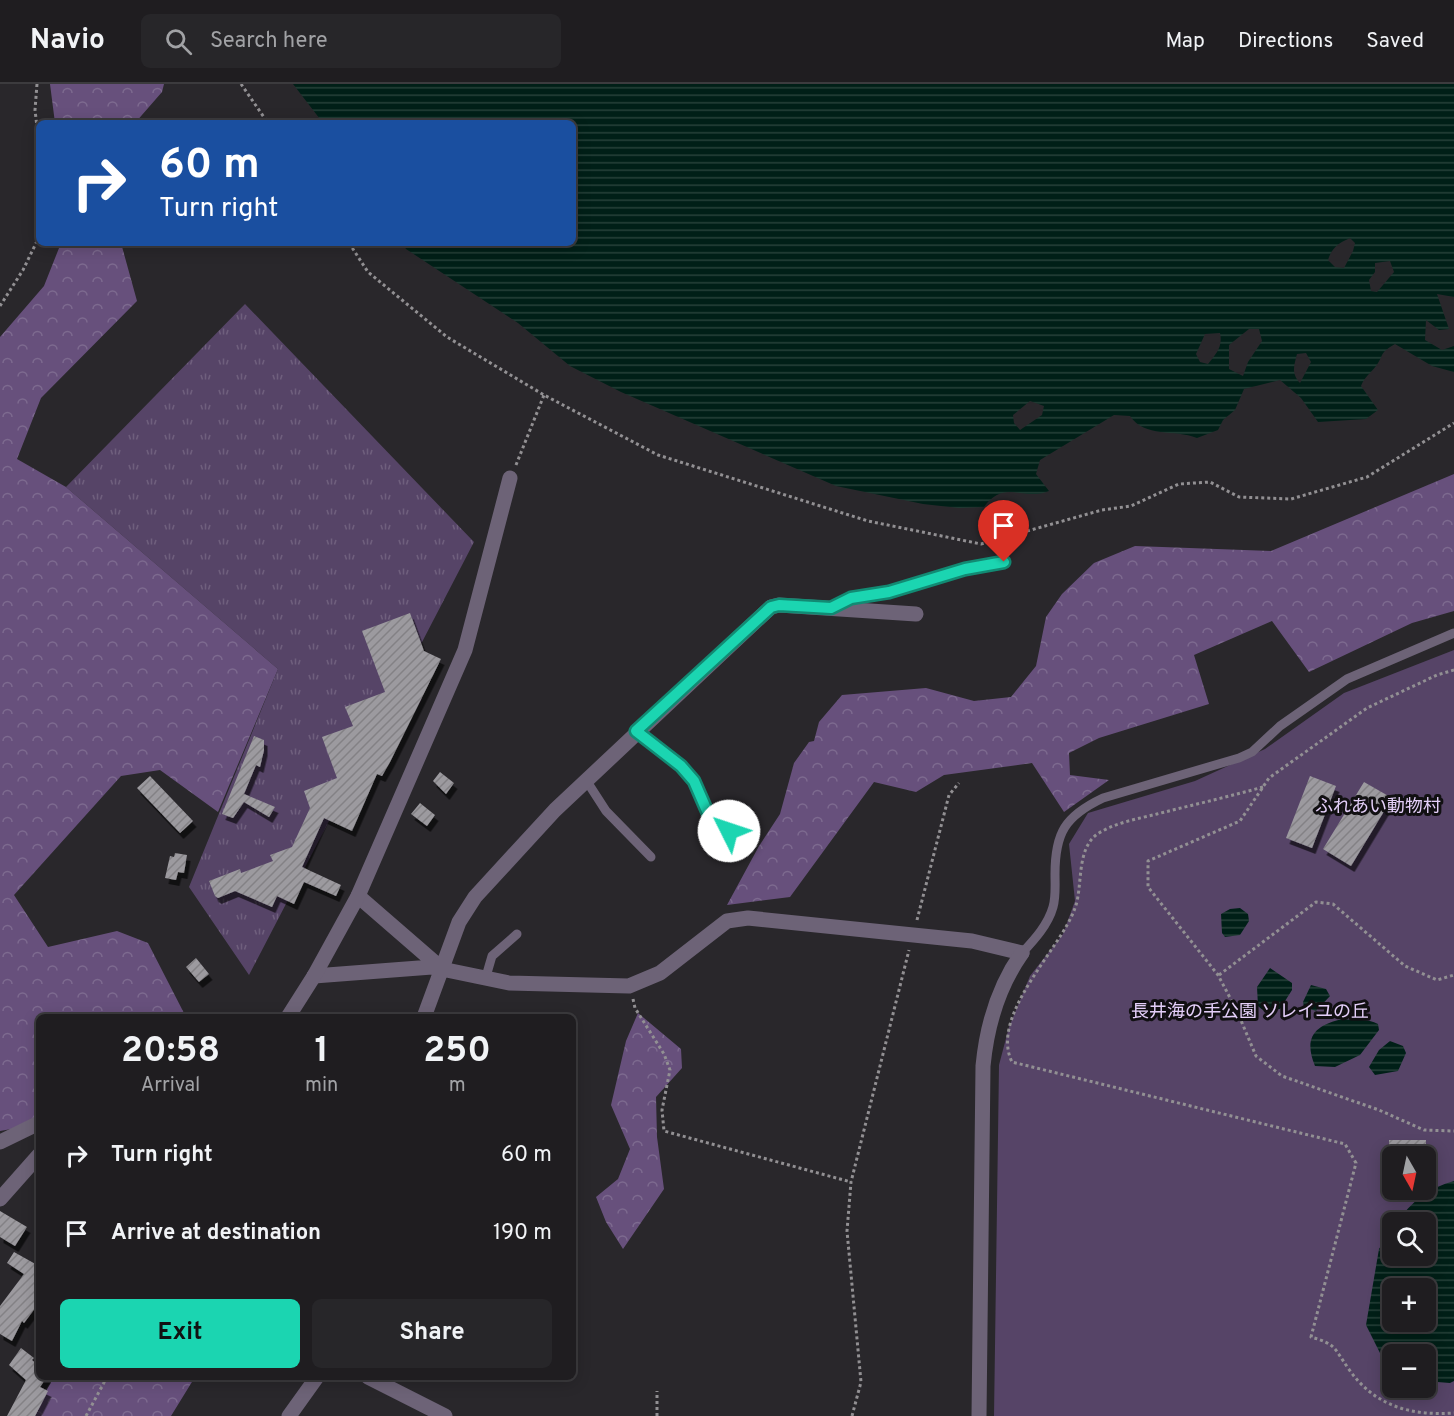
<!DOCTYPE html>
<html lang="en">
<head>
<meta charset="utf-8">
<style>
  :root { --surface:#1f1d20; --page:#272629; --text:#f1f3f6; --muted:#a1a2a5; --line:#3c3b3e; --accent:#1bd5b1 }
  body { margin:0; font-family:Overpass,"Noto Sans JP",sans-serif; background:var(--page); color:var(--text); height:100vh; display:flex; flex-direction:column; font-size:22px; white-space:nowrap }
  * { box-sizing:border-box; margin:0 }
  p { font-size:20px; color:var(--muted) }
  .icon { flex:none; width:33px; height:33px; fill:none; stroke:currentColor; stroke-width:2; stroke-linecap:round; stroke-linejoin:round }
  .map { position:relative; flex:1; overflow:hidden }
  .side { position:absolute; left:36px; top:930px; width:540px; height:366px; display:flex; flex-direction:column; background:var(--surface); border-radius:9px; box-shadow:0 3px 15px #0003,0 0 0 2px var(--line) }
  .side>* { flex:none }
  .banner { position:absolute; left:36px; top:36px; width:540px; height:126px; border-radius:9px; box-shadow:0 3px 15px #0003,0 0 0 2px var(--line); background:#1a4fa0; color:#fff; overflow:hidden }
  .needle { width:39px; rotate:171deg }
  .controls { position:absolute; left:1382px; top:1062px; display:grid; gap:12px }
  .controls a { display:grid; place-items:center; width:54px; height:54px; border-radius:9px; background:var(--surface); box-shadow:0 3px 15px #0003,0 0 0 2px var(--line); font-size:30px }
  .pin { position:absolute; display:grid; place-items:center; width:51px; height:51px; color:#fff; margin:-62px -26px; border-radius:50% 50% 50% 0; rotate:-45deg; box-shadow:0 0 6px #0007 }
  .pin .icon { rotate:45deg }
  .me { position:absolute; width:66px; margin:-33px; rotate:311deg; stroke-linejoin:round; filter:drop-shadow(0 0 4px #0008) }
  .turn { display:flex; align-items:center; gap:21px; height:126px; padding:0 24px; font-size:27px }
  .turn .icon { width:78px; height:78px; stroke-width:2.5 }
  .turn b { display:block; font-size:42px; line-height:51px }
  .eta { display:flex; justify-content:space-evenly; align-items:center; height:102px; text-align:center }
  .eta b { font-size:36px; font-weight:700; line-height:42px }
  .action { display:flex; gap:12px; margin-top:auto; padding:12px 24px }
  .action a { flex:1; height:69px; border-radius:9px; background:var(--accent); color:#111; font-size:24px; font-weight:700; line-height:69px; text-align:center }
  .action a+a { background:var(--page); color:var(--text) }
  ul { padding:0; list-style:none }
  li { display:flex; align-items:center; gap:18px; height:78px; padding:0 24px }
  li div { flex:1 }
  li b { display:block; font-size:22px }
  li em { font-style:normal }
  header { display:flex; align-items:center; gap:36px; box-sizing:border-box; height:84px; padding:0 30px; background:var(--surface); border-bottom:2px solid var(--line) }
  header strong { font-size:28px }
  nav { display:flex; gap:33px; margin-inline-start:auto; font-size:21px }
  .search { width:420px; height:54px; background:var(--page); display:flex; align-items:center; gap:15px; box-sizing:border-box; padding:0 21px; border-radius:9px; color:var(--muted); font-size:22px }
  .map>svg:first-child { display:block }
  .grass { fill:url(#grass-tufts) }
  .forest { fill:url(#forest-crowns) }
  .park { fill:#564467; fill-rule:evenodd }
  .water { fill:url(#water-rules); fill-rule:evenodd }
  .building { fill:url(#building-hatch); filter:url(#shadow) }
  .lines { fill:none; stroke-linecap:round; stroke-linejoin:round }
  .path { stroke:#929093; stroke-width:3; stroke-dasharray:3 3; stroke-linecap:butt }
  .service { stroke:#6d6377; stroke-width:9 }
  .minor { stroke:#6d6377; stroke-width:15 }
  .tertiary { stroke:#6d6377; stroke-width:15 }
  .route-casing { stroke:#128a73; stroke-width:15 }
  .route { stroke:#1bd5b1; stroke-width:10 }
  .labels { text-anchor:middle; stroke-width:6; stroke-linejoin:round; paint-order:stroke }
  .park-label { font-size:18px; fill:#e4cff9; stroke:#111012 }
</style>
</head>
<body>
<header>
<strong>Navio</strong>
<div class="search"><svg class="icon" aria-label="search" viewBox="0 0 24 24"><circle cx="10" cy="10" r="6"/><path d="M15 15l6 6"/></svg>Search here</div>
<nav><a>Map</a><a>Directions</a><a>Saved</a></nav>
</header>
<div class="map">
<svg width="1454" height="1332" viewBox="0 0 1454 1332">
  <defs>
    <pattern id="grass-tufts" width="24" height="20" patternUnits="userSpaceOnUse" patternTransform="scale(1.5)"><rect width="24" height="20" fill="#564467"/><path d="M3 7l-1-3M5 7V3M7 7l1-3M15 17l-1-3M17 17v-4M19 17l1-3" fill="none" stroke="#6f5f7d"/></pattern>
    <pattern id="forest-crowns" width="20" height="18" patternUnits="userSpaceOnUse" patternTransform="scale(1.5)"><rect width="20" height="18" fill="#67507c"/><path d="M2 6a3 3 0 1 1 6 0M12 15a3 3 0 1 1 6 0" fill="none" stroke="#7d6a8f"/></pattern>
    <pattern id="water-rules" width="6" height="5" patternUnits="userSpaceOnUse" patternTransform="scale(1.5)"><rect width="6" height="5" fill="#001f17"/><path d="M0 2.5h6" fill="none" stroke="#264039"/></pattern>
    <pattern id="building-hatch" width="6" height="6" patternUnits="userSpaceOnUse" patternTransform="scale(1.5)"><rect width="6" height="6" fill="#9c9a9f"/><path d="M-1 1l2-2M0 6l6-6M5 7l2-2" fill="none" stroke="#838185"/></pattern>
    <filter id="shadow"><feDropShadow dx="3.5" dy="6" stdDeviation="0" flood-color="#0009"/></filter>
  </defs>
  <rect width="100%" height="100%" fill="#29272b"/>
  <!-- grass -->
  <path class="grass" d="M245 220 474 458 249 891 189 803 278 585 66 403Z"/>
  <!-- forest -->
  <path class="forest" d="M50 0H164L162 8 135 39H55Z
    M61 159H121L137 217 41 314 17 375 66 403 278 585 218 728 160 686 121 692 14 811 48 863 117 847 148 859 186 933H39V1040L0 1047V253L44 202Z
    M1454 390V527L1412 539 1309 588 1272 537 1194 571 1209 620 1099 654 1069 669 1070 691 1109 696 1064 728 1032 679 944 691 916 708 874 698 790 813 727 821 759 762 780 730 794 679 809 658 814 657 819 638 842 611 926 604 974 617 1011 613 1036 582 1046 533 1062 510 1094 479 1135 462 1271 467Z
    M638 929 681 965 682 984 656 1013 657 1053 664 1105 623 1165 606 1138 596 1113 618 1095 630 1065 611 1021 626 957Z
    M54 1293H195L171 1332H32Z"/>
  <!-- park -->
  <path class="park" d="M1454 566V1332H994L999 981 1009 943 1030 892 1063 850 1075 817 1069 760 1088 729 1195 697 1265 665 1344 609ZM1392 1072H1425V1106H1392ZM1392 1138H1425V1172H1392ZM1392 1204H1425V1238H1392ZM1392 1270H1425V1304H1392Z"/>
  <!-- water -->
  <path class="water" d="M293 0H1454V213L1437 210 1449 245 1439 246 1426 236 1425 256 1442 266 1454 262V288L1432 282 1395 260C1378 270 1385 270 1376 282 1370 290 1365 292 1361 302L1378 326 1366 335 1318 338 1301 314 1280 296 1244 305 1235 326 1223 336 1218 346 1197 354C1174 345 1145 354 1130 332L1114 331 1040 376 1036 390 1049 407C1023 418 1005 394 984 423L959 424 923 420 836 402 621 308 570 282 518 239 406 165 402 159H573V39H323ZM1350 154 1355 159 1353 167 1344 184 1335 183 1328 176C1332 163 1339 159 1350 154ZM1390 177 1394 188 1377 208 1371 207 1369 196 1375 188V179ZM1249 245H1259L1262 257 1248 278 1243 292 1229 285V261ZM1220 249C1223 263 1216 270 1208 280L1200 278 1196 270 1205 250ZM1306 269 1311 278 1300 299C1291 289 1294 282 1297 270ZM1030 317 1044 322 1042 331 1020 346 1014 339 1013 331Z
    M1240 824 1248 830 1249 837 1240 851 1225 853 1222 849 1221 830 1230 825Z
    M1270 884 1292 899V906L1280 925 1265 928 1258 922 1257 903Z
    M1311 901 1326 905 1330 912 1316 927 1304 923 1303 918Z
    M1343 935C1355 937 1368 934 1378 940L1379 946 1360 971 1335 983 1315 982C1303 953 1315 941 1343 935Z
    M1390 957 1403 962 1406 969 1398 987 1375 991 1369 983 1379 966Z
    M1454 1097V1297L1450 1299 1425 1297V1270H1392V1285L1386 1281 1366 1241 1379 1165 1392 1145V1172H1425V1138H1397C1411 1118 1430 1103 1454 1097ZM1425 1204V1238H1392V1204Z"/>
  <!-- building -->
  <path class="building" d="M410 529 424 567 441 575 390 678 382 692 377 690 352 747 324 734 302 783 341 801 336 812 304 798 294 820 277 812 272 823 235 807 218 814 215 812 209 797 240 785 241 789 273 777 270 771 292 763 310 724 304 707 337 694 322 653 353 642 345 623 385 608 362 547Z
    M254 652 264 656V666L260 683 256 681 244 710 275 723 269 733 244 718 233 734 222 730Z
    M440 688 454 699 446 710 433 697Z
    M150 692 193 737 180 749 137 704Z
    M1310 692 1336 702 1312 764 1286 754Z
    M1364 698 1392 714 1351 782 1323 765Z
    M420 719 435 731 427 742 411 730Z
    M175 769 187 771 184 789 178 788 176 796 165 794 170 772 174 773Z
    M196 874 209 890 199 898 186 883Z
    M1389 1056H1426V1072H1389Z
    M0 1127 27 1143 15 1162 0 1153Z
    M14 1168 39 1182V1219L24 1239 22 1237 12 1257 0 1250V1222L24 1190 7 1179Z
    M21 1264 34 1274 32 1276 39 1282V1293H47L40 1303 48 1307 35 1332H7L26 1296 9 1281Z"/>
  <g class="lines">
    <!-- path -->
    <path class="path" d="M37 0 35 26 39 60
      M241 0 268 39
      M349 159 368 188 447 253 544 311 658 371 868 437 981 460 1102 426 1131 422 1179 400 1210 398 1239 413 1291 415 1367 393 1454 339
      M0 222 23 186 39 153
      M516 381 544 311
      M1454 586 1437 591 1367 624 1269 694 1240 737 1148 777V803L1218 891 1237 927 1256 972 1282 992 1379 1026 1424 1046 1454 1047
      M1263 703C1228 713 1192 721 1157 730 1137 735 1113 739 1096 751 1076 767 1083 803 1075 824 1061 865 989 931 1012 978L1345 1060 1356 1079 1311 1253C1336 1260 1334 1264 1348 1284 1374 1322 1410 1332 1454 1329
      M917 836 949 711 959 699
      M1219 891 1316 818 1333 820 1405 882 1437 896 1454 891
      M633 915 635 924 664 970 670 986 662 1026 664 1047 851 1098
      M86 1332 107 1293
      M657 1332V1307
      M852 1332 861 1298 847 1147 851 1098 909 866"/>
    <!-- service -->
    <path class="service" d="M833 523C853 512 871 513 891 507 929 496 965 485 1004 478
      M636 647 681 682 694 697 714 743 729 747
      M586 696 606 727 651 773
      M1022 869C1034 856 1048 841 1053 823 1056 813 1055 801 1055 790 1055 749 1065 732 1103 714L1239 674 1252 668 1280 642 1347 595 1454 549
      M485 896 492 872 517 850"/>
    <!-- minor -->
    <path class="minor" d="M358 812 441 884
      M314 892 432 883 509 899 629 902 660 889 727 837 748 834 972 857 1022 869
      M424 933 459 838 475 813 555 726 771 523 779 521 916 530
      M0 1115 39 1071
      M368 1293 445 1332
      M289 1332 317 1293"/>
    <!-- tertiary -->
    <path class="tertiary" d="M288 933 314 892 358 812 465 566 510 394
      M0 1058 39 1039
      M979 1332 983 982C987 940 998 903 1022 869"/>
  </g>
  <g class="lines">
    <defs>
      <path id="route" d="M729 747 714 743 694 697 681 682 636 647 771 523 779 521 831 524 851 514 889 508 965 485 1004 478"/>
    </defs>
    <!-- route casing -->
    <use href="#route" class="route-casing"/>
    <!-- route -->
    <use href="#route" class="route"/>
  </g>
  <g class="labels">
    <!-- park labels -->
    <g class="park-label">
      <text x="1378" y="728">ふれあい動物村</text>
      <text x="1250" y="933">長井海の手公園 ソレイユの丘</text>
    </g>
  </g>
</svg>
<div class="controls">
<a><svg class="needle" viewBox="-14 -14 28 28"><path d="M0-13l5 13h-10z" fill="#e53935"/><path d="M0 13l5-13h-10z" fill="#a1a2a5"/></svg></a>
<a><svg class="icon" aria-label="search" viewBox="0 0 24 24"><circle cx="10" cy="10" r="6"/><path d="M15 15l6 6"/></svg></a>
<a>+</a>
<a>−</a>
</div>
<div class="pin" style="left:1004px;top:478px;background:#d93025"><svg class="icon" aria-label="arrive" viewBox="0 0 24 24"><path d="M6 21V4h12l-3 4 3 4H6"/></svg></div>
<svg class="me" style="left:729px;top:747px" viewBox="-20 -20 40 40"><circle r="19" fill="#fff"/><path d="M0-13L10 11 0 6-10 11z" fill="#1bd5b1"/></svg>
<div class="banner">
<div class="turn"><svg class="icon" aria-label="right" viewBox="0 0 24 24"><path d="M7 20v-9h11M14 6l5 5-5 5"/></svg><div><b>60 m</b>Turn right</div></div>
</div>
<section class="side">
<div class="eta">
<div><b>20:58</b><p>Arrival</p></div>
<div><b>1</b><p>min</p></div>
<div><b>250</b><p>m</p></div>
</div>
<ul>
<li><svg class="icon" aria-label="right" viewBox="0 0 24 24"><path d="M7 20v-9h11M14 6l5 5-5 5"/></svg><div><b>Turn right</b></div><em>60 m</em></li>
<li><svg class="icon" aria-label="arrive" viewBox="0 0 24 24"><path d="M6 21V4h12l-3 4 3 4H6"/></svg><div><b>Arrive at destination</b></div><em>190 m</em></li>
</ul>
<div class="action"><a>Exit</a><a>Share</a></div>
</section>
</div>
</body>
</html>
